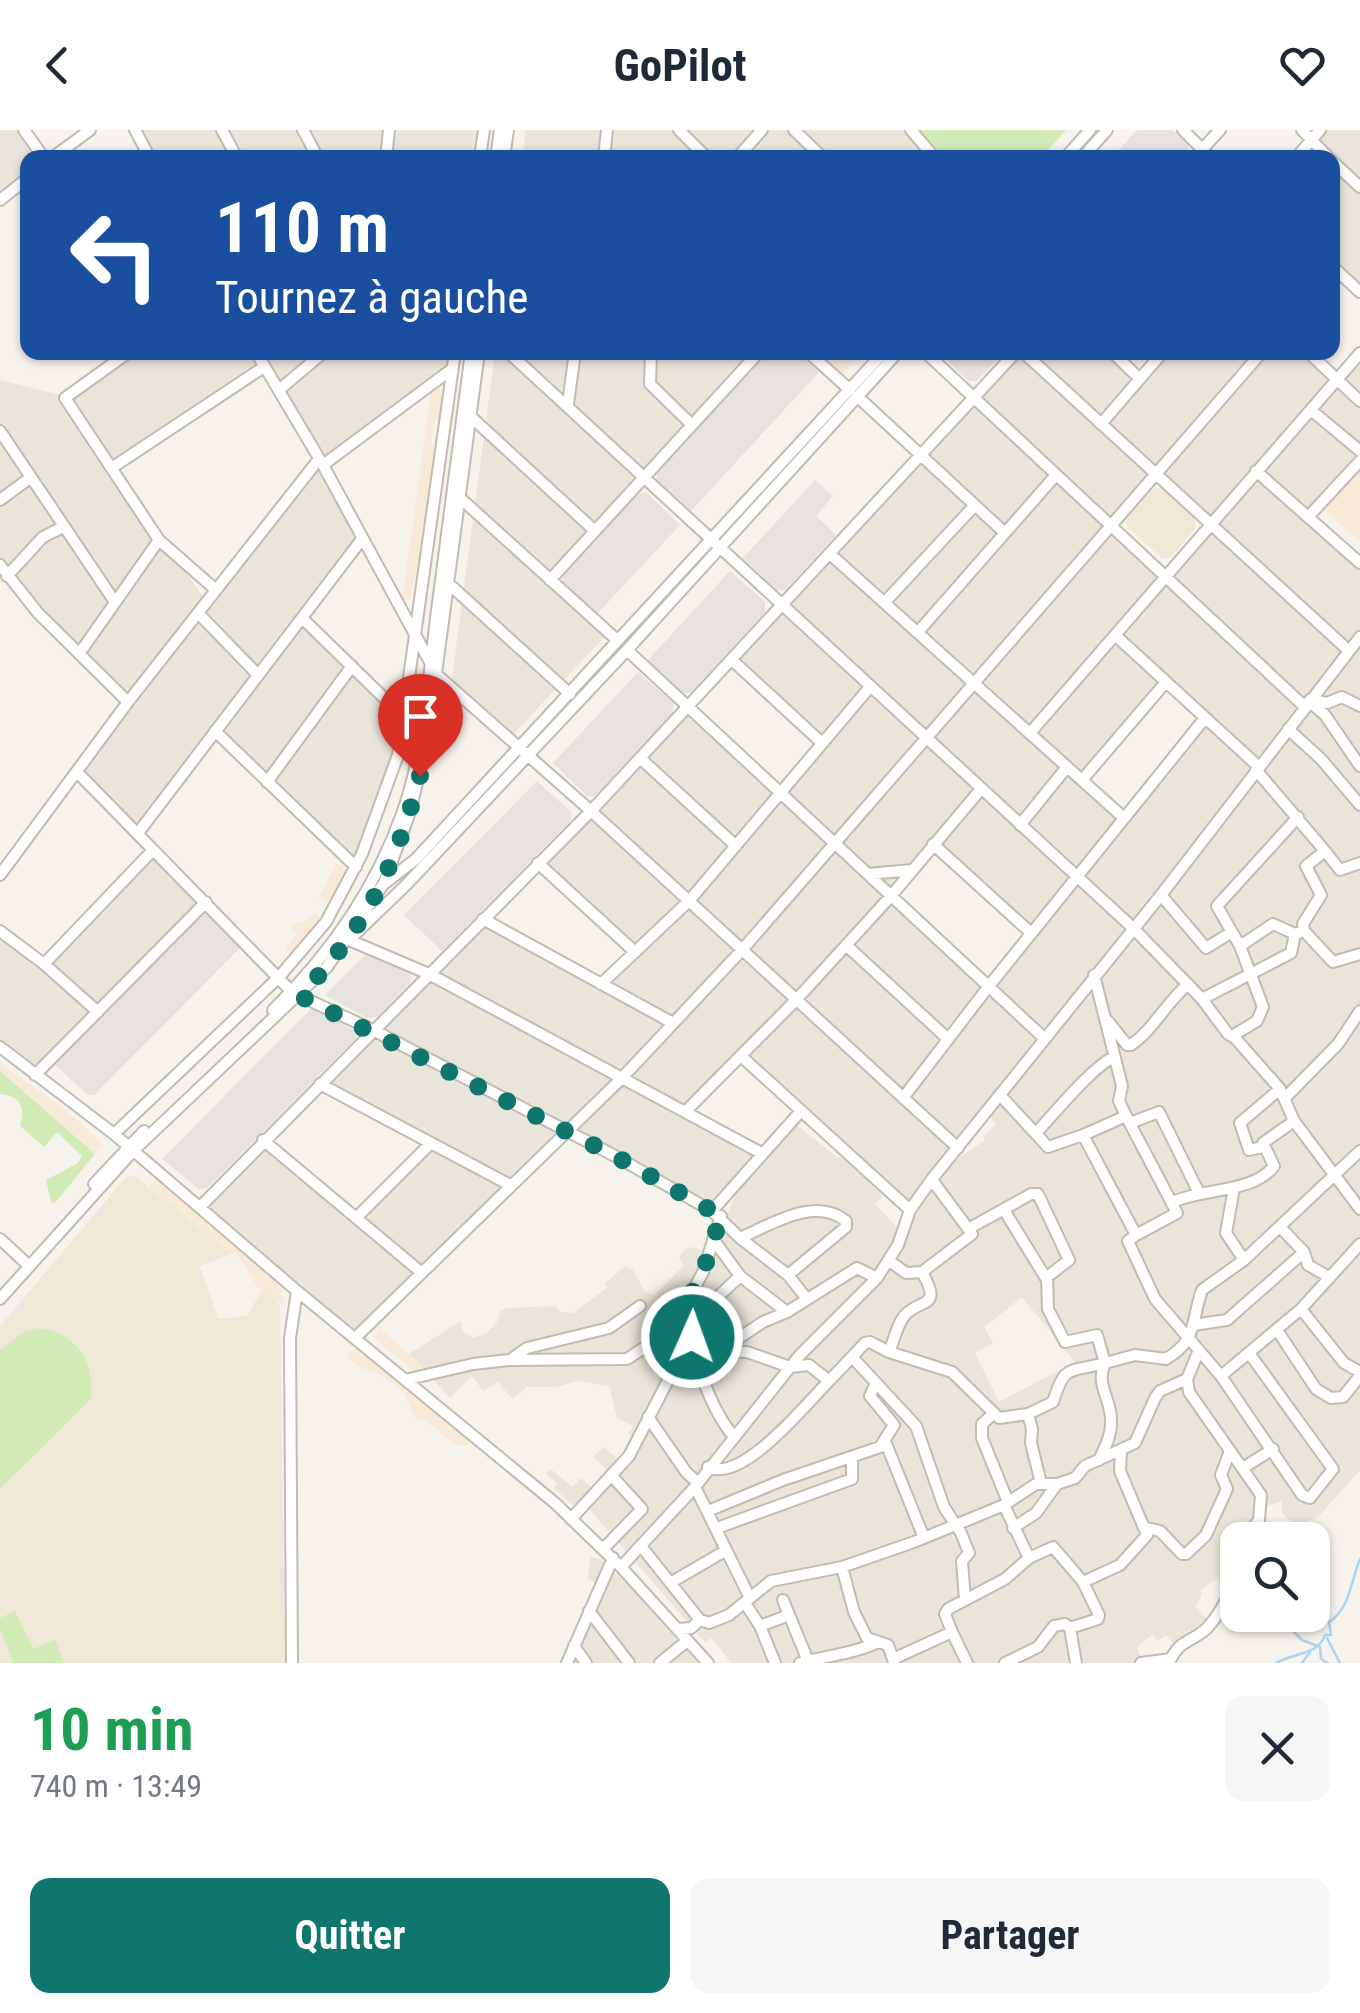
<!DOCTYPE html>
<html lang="fr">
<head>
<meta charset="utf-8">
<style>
  :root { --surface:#fff; --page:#f6f6f7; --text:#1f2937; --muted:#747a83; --accent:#0f766e }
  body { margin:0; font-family:"Roboto Condensed",sans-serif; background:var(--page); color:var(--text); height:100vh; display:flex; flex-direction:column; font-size:38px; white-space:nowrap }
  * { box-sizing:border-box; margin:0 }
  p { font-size:32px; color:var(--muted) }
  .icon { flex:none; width:55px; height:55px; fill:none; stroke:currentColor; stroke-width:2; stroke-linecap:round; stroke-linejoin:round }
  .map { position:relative; height:1533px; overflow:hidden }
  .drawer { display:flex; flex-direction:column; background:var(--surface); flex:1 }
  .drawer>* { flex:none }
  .guide { position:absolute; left:20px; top:20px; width:1320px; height:210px; border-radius:20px; box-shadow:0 2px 8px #0004; background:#1a4fa0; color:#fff; overflow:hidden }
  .controls { position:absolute; left:1220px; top:1392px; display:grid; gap:20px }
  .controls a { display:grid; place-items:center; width:110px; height:110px; border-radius:20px; background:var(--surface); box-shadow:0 2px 8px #0004; font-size:50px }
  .pin { position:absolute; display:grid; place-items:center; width:85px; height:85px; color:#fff; margin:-102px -42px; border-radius:50% 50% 50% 0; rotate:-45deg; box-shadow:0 0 10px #0007 }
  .pin .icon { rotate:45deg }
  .me { position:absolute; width:110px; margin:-55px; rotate:2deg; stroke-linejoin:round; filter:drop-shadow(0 0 8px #0008) }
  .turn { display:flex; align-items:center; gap:35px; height:210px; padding:0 30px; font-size:45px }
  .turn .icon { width:130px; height:130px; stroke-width:2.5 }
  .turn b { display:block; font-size:70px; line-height:85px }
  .round { display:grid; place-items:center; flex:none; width:105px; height:105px; border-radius:20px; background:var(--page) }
  .head { display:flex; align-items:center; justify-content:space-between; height:170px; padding:0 30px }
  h1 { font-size:60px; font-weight:700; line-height:75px; color:#1e9e55 }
  .action { display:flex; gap:20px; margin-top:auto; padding:20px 30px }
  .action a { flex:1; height:115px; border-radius:20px; background:var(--accent); color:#fff; font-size:40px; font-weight:700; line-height:115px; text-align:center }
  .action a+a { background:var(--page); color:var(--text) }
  header { display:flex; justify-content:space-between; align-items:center; height:130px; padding:0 30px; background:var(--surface); font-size:45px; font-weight:700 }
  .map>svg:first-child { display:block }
  .residential { fill:#eae5da; fill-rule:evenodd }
  .commercial { fill:#f7ead8 }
  .industrial { fill:#e6e2dd }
  .education { fill:#efe8d6 }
  .green { fill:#d2eab5 }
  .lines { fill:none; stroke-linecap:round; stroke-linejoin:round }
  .stream { stroke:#a9d4f2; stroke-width:2.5 }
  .minor-casing { stroke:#c2bbae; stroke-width:14 }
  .minor { stroke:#fff; stroke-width:10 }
  .route { stroke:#0f766e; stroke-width:18; stroke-dasharray:0 32.4 }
</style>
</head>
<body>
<header><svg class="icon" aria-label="back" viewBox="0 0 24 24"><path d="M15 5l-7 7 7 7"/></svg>GoPilot<svg class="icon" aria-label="heart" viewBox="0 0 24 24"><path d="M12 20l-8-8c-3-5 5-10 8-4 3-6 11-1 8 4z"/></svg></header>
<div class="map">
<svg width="1360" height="1533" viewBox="0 0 1360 1533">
  <rect width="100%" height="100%" fill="#f6f3ec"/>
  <!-- residential -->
  <path class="residential" d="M0 0H25L44 27 28 28 27 44 0 63Z
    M134 0H480L477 28 149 27Z
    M526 0H908L930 28H522Z
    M1300 0H1360V162L1333 142 1332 28H1294L1310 10Z
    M650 222V229L657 223H756L548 447 608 503 509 609 451 556 495 223Z
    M129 223H451L449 238 319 333 360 408 301 486 406 584 397 624 354 736 215 600 136 702 77 641 128 574 0 439V250L64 266ZM263 234 316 329 205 470 113 337Z
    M1016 223H1112L1140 249 1163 223H1308L1338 250 1360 223V333L1310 389 1360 435V1340L1318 1387 1296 1397 1283 1384 1281 1371 1259 1380 1243 1410H1238L1237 1437 1200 1460 1202 1465 1195 1477 1210 1492 1199 1504 1190 1500 1174 1514 1166 1505 1158 1511 1152 1505 1137 1517 1143 1533H731L712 1508 705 1512 584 1373 578 1380 554 1358 557 1353 546 1344 551 1339 572 1357 581 1348 594 1360 611 1343 593 1327 603 1317 622 1331 635 1309 628 1304 633 1296 617 1288 609 1256 578 1251 556 1257H527L512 1269 498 1252 483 1261 472 1246 450 1268 409 1224 461 1191 462 1201 473 1208 487 1203 497 1192 500 1182 506 1178 555 1176 560 1182 573 1183 607 1158 605 1153 626 1136 633 1140 644 1160 654 1166 684 1135 679 1127 685 1119 695 1117 701 1121 716 1109 739 1058 773 1021 777 1008 781 1012 797 995 838 1028 841 1025 866 1048 882 1066 875 1074 901 1102 909 1080 741 926 686 981 763 1024 716 1078 565 1000 358 1207 201 1074 263 1010 356 1088 431 1014 320 954 482 789 601 854 634 822 538 733 687 576 779 662 822 613 731 529ZM1155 344 1209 395 1164 446 1110 396ZM1166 553 1205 588 1123 688 1082 650ZM933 714 1031 803 988 855 892 765ZM986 981 996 994 984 1006 985 1010 943 1039ZM1022 1167 1075 1232 999 1272 975 1223 993 1213 984 1197Z
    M154 719 205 772 35 941 0 913V798L44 833Z
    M590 1427 600 1429 627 1454 698 1533H564L597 1454 588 1449Z"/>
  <!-- commercial -->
  <path class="commercial" d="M821 223H850L856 230 843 244Z
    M432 255 444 261 440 289H435L431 313 436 315 419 435 409 471 403 470 404 457Z
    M1360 333V412L1321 377Z
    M336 733 346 739 329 774 319 768Z
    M314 783 320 787 292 825 285 819 297 803 292 798 298 791 302 794Z
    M1 934 65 979 104 1016 95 1024 0 941Z
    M156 1049 241 1118 283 1160 280 1164 287 1171 283 1176 257 1156 236 1122 231 1124 149 1057Z
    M380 1199 422 1235 416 1243 373 1207Z
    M355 1217 390 1243 471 1310 466 1316 454 1314 425 1289 416 1290 404 1263 385 1247 362 1238 347 1227Z"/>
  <!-- industrial -->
  <path class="industrial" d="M1137 0H1172L1188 14V23L1184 27H1112Z
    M766 223H798L819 242 691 381 657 350V342Z
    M940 223H1003L977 251H968Z
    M815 350 833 366 816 386 836 405 785 460H777L743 428Z
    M647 363 680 395 596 485 563 454 562 443 636 364Z
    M730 441 765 472V482L690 563H681L647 531Z
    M638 542 673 573V582L595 666H587L553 633Z
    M537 651 571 682V690L442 821 404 785Z
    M199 785H207L240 818 94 965H88L53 933Z
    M368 822 410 844 411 852 377 887 367 888 325 865Z
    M312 878 355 901 356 908 207 1058 199 1059 162 1029Z"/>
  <!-- education -->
  <path class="education" d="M1153 358H1161L1195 389V399L1170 428 1163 429 1127 397V388Z
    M135 1046 231 1124 200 1136 218 1189 247 1186 262 1160 280 1175 285 1533H0V1196L126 1047Z"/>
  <!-- green -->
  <path class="green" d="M918 0H1066L1041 28 942 27Z
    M0 941 95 1024 55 1073 51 1072 46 1050 78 1033 82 1026 57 1002 44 1017 20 996C26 976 20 966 0 964Z
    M39 1198C76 1202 97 1234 90 1270L0 1359V1220L25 1201Z
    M15 1481 33 1519 55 1510 64 1533H11L13 1531 0 1499V1488Z"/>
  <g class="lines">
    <!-- stream -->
    <path class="stream" d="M1294 1502 1302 1510 1320 1517 1321 1529 1328 1533
      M1327 1508 1340 1533
      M1276 1533C1293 1523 1319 1525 1325 1505H1331L1329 1492C1350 1479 1351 1450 1360 1429
      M1302 1533 1310 1522"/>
    <defs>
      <path id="minor" d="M24 0 44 28
        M135 0 150 28
        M222 0 237 28
        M303 0 318 28
        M679 0 707 28
        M794 0 823 28
        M911 0 935 28
        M1183 0 1211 28
        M1302 0 1329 28
        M52 28 90 0
        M386 28 389 0
        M480 28 484 0
        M496 28 500 0
        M504 28 508 0
        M604 28 607 0
        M737 28 762 0
        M1065 28 1090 0
        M1082 28 1107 0
        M1194 28 1220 0
        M1296 28 1320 0
        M1332 31 1360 57
        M0 70 28 48
        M1332 136 1360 162
        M129 222 65 268 159 410 216 460
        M256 222 323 335 437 545 591 681 958 1018
        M508 222 1133 798 1202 869 1228 904 1235 908 1280 959 1294 991 1360 1079
        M651 222 650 254 692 295
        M808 222 850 260
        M925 222 1305 577
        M1023 222 1348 520
        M1112 222 1140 249
        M1308 222 1360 271
        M279 260 324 222
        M858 267 1005 403
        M568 274 575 222
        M1311 280 1360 321
        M470 286 595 401
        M1101 294 1163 222
        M0 301 115 472
        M323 335 452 239
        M113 337 264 237
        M1256 341 1360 433
        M459 367 617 510
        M0 370 30 348
        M1308 387 1360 331
        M830 424 1124 688
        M0 435 38 483 128 572
        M7 446 43 407 63 397
        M550 450 759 222
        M449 454 570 564
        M885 472 974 376
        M199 484 258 545
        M302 488 420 603
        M918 502 1056 345
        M1115 505 1259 637
        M627 520 1045 909
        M79 524 159 410
        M732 530 822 613
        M1311 569 1327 573 1342 567 1360 576
        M1309 571 1325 585 1360 636
        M1288 599 1321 629 1360 675
        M215 601 356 737
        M1030 603 1360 223
        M640 628 735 715
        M1256 640 1325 721 1306 736 1321 765 1303 794 1304 801 1333 832 1360 824
        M77 642 292 862
        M1082 650 1166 552
        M267 652 352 536
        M1020 695 1067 637
        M138 703 362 409
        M933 714 1031 803
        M1325 721 1340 740 1360 733
        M538 733 635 822
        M868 744 912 740
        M0 745 128 572 319 329
        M385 753 416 729 884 222
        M1161 765 1206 818 1232 802
        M483 789 671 892
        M0 801 44 834 98 882
        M846 815 948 909
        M1240 816 1273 794 1295 804
        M44 834 153 720
        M1094 845 1122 956 1119 971 1126 986 1083 1005 1136 1105 1128 1111 1155 1169 1221 1246 1302 1365 1310 1368 1333 1339 1249 1223
        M601 854 689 771 870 557
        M300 866 373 900 615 1026 712 1081 740 1108 788 1145 807 1169
        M1202 869 1291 823 1295 804 1304 801
        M273 880C331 823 375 760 402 684 424 623 428 552 436 488 447 399 460 311 471 222
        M1108 891 1127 915H1131C1153 900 1166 873 1188 854
        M1232 906 1257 891 1263 877 1240 816 1217 776 1298 687
        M0 917 114 1004 297 1161 555 1373 621 1437 708 1533
        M741 926 910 1080
        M35 945 206 772
        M320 954 510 1055
        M1000 965 1048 1017 1083 1005
        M903 968 989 856 1205 588
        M1285 968 1338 914 1360 881
        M685 982 797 869 891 766 981 659
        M1126 986 1177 1083 1136 1105
        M1130 993 1159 982 1199 1063
        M1036 1003C1054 984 1093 936 1114 927
        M114 1004 279 847 326 792 362 724 398 625 455 222
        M263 1010 422 1143
        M1263 1017 1249 1020 1240 993 1280 959
        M763 1024 429 844 349 810 407 754 627 520 898 222
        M94 1054 144 1001
        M1234 1058 1226 1103 1244 1130
        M1173 1072C1203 1058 1254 1063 1274 1036L1263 1013 1294 991
        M200 1077 591 681 1016 222
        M1004 1080 1047 1150
        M712 1081 801 981
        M721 1086 703 1142 686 1174C694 1221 703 1268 733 1306
        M356 1088 431 1013
        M1281 1098 1304 1122
        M740 1108C772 1094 815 1066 846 1091V1097L788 1145
        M0 1109 26 1133
        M713 1109 740 1146 787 1182
        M888 1130 906 1143 922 1142 972 1104 932 1050
        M0 1169 133 1021 327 837 384 753 410 682 427 611 479 222
        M1301 1179 1344 1233 1360 1242
        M701 1184 729 1215
        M689 1194 740 1146
        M1193 1195 1227 1190 1304 1122 1308 1135 1329 1147
        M1277 1200 1316 1259 1331 1268 1343 1267 1360 1246
        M355 1208 621 949 742 820 1262 222
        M645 1220 680 1227 695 1221 747 1222 790 1237 809 1235 829 1251 865 1213 870 1212 889 1222 952 1242 999 1288 1028 1284 1053 1272C1065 1234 1067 1243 1105 1233L1097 1205 1065 1212 1048 1179 1047 1147 1069 1130 1038 1064H1031L970 1098
        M718 1222 763 1192 787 1182 857 1138 877 1148
        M889 1222C894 1211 897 1193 906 1184 923 1168 942 1178 922 1142
        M853 1228 916 1296 944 1377 961 1403 969 1423 962 1431 965 1470
        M510 1230 527 1218 609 1198 640 1176
        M1221 1246 1301 1179 1360 1114
        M409 1249 473 1234 509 1230 627 1229 659 1208 686 1174
        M1187 1249 1189 1262 1261 1365 1259 1390 1244 1410
        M1028 1284 1032 1299 1031 1313 1041 1353
        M992 1285 982 1294V1308L1008 1372
        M648 1287 686 1342 698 1353
        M885 1311 924 1408
        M1099 1330C1105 1317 1112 1305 1111 1290 1111 1268 1095 1255 1105 1233L1135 1225 1166 1229C1198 1210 1191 1191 1202 1160L1244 1130 1360 1021
        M708 1337C742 1354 805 1275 829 1251
        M1243 1338 1273 1319
        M695 1357 750 1468
        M1004 1375 1029 1428
        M708 1381 783 1350 880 1317 894 1295 870 1266 876 1253
        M571 1389 629 1326 680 1227
        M717 1398 852 1349V1329
        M1013 1398 1036 1383 1057 1354
        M1147 1398 1160 1401 1182 1424H1186L1206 1405 1227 1359 1221 1345 1230 1321
        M641 1416 700 1490
        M603 1419 642 1379 611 1345
        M621 1437 695 1357 799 1226 877 1148 898 1115 910 1080 932 1049 1161 765 1360 507
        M842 1437 854 1482 867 1508 888 1515 893 1529
        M1083 1452 1120 1435 1147 1405 1120 1341 1121 1321
        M670 1453 725 1421
        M783 1470 808 1531
        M745 1473 760 1496 789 1485
        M589 1481 629 1533
        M760 1496 775 1533
        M677 1499 691 1498 700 1490 709 1493 729 1485 771 1451 842 1437 914 1412 1004 1375 1036 1354H1057L1075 1348 1085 1336 1135 1313 1155 1268 1160 1261 1187 1249 1199 1220
        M952 1502 967 1533
        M574 1516 586 1533
        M292 1533 290 1208 297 1161
        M567 1533 613 1428
        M660 1533 687 1511
        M800 1533C825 1526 857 1523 878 1512
        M894 1533 893 1529 952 1502 945 1484 948 1479 1005 1449 1029 1428 1053 1417 1083 1452 1099 1485 1098 1489 1070 1498 1076 1533
        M1005 1533 1038 1517 1054 1496 1065 1494 1070 1498
        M1141 1533 1171 1529C1179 1510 1195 1511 1208 1497 1221 1483 1229 1464 1238 1446"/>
    </defs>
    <!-- minor casing -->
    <use href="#minor" class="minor-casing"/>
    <!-- minor -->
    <use href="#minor" class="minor"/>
  </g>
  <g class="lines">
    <!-- route -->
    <path class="route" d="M420 646C394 740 368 794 300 866L615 1026 721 1086 703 1142 686 1174 692 1207"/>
  </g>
</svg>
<div class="controls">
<a><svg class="icon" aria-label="search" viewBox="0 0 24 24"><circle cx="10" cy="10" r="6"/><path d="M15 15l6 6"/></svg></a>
</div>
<div class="pin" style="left:420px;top:646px;background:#d93025"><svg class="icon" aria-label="arrive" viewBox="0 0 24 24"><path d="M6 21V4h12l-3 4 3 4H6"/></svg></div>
<svg class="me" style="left:692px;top:1207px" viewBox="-20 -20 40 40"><circle r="17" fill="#0f766e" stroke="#fff" stroke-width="3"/><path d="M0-11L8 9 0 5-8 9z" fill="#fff"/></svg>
<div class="guide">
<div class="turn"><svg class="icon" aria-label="left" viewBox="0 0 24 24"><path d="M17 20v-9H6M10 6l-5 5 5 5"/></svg><div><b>110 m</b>Tournez à gauche</div></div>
</div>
</div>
<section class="drawer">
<div class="head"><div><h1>10 min</h1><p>740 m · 13:49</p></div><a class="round"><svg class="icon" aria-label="close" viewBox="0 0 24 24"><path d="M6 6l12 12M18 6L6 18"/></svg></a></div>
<div class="action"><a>Quitter</a><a>Partager</a></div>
</section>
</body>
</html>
